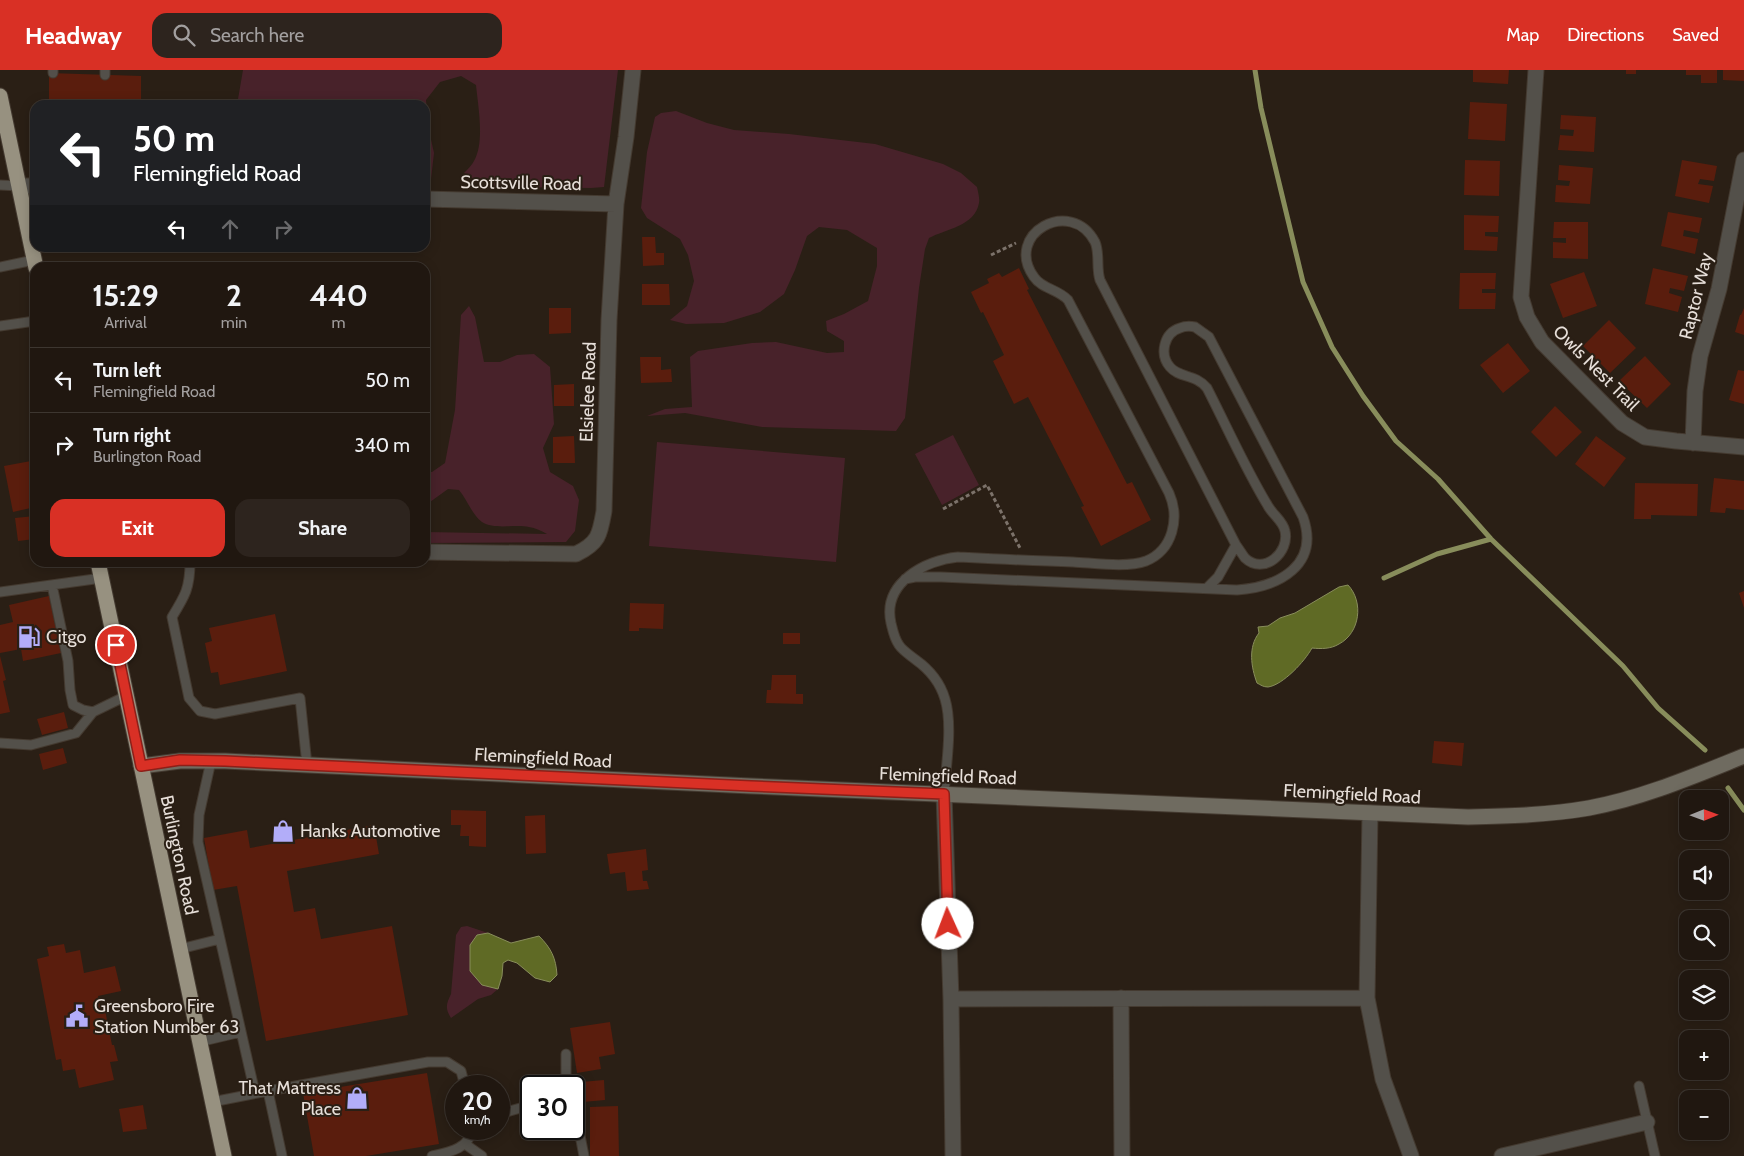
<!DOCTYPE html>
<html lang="en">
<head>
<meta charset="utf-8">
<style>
  :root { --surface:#201710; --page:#2d241e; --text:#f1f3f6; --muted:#a29f9f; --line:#3d3630; --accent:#d93025 }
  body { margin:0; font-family:Cabin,sans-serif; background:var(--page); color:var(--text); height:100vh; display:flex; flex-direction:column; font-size:19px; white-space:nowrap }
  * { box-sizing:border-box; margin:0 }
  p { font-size:16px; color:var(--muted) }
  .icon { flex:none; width:28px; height:28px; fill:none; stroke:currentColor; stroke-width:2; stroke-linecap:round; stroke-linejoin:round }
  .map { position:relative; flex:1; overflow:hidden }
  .panel { position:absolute; left:30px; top:192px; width:400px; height:305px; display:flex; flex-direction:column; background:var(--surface); border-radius:15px; box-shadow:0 2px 12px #0003,0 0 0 1px var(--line) }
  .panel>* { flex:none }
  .guide { position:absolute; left:30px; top:30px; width:400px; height:152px; border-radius:15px; box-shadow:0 2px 12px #0003,0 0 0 1px var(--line); background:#202124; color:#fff; overflow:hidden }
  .needle { width:32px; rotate:89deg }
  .buttons { position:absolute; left:1679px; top:720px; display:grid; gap:10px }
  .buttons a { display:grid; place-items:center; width:50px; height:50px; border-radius:10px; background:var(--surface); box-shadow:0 2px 12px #0003,0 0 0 1px var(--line); font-size:25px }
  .speed { position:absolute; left:445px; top:1005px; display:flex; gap:10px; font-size:25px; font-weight:700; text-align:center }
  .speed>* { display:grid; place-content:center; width:65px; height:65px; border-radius:50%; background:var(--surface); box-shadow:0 2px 12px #0003,0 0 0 1px var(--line); line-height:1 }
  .speed small { font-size:12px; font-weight:400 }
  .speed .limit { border:2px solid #111; border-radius:8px; background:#fff; color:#111 }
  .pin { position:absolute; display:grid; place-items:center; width:42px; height:42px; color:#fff; margin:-21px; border:2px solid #fff; border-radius:50%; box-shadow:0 1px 5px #0007 }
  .me { position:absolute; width:55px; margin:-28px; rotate:358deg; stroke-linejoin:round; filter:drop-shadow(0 0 4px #0008) }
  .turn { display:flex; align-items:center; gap:18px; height:105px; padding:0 20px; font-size:22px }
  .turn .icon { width:65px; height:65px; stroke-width:2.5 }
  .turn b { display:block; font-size:35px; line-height:42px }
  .lanes { display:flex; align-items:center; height:48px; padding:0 20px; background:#0003; justify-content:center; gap:25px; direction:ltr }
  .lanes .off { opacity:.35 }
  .eta { display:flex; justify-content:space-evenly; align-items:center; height:85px; text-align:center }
  .eta b { font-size:30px; font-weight:700; line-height:35px }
  .cta { display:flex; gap:10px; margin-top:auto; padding:10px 20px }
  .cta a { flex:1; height:58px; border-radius:15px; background:var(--accent); color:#fff; font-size:20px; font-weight:700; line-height:58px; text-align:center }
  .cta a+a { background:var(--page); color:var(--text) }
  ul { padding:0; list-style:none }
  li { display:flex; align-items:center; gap:15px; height:65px; padding:0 20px; border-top:1px solid var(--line) }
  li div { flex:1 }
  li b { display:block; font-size:19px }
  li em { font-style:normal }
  header { display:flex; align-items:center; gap:30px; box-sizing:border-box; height:70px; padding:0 25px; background:var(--accent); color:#fff }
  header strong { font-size:24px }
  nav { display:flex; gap:28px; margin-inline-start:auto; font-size:18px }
  .search { width:350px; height:45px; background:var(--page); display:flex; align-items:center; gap:12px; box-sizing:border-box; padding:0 18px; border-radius:15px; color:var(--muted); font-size:19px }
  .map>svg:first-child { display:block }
  .green { fill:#48222a }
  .water { fill:#5f6a25; stroke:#888d5b }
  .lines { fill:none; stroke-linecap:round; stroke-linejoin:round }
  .stream { stroke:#888d5b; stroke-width:5 }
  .building { fill:#5a1d0d }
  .lane-casing { stroke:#443a30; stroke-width:11 }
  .street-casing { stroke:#443a30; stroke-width:17 }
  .secondary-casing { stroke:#443a30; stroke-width:17 }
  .highway-casing { stroke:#443a30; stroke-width:17 }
  .path { stroke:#7c726a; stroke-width:3; stroke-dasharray:4 2.5; stroke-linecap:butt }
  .lane { stroke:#53504a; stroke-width:9 }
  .street { stroke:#53504a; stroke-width:15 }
  .secondary { stroke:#6f6b60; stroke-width:15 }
  .highway { stroke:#979180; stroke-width:15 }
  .route-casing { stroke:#8d1f18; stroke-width:12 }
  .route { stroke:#d93025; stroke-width:9 }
  .labels { text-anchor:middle; stroke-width:4; stroke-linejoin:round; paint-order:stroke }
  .street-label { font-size:18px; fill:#e7dfd9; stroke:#2a1f15 }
  .poi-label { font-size:18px; fill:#e7dfd9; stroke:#2a1f15; text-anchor:start }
</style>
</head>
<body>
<header>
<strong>Headway</strong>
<div class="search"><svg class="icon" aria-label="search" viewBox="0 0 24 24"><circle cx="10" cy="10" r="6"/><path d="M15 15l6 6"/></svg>Search here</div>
<nav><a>Map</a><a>Directions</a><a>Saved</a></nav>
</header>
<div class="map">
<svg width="1744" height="1086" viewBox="0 0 1744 1086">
  <rect width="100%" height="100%" fill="#2a1f15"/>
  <!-- green -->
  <path class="green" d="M243 0H618L604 117 591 118 497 117 474 109 464 103C468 99 472 95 474 91 485 72 478 36 476 15L461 6 440 12 426 30 428 56 434 83 430 118 425 119V35H237Z
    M676 41 707 53 734 60 789 64 875 74 943 94 961 103 977 117C978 122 980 129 979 133 975 156 946 159 929 168L925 179 919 218 905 348 896 361 762 357 685 343 647 346 665 339 692 337 690 287 698 281 752 273 776 272 827 283 844 282V271L827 261 826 251 844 244 868 231 877 196V178L847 160 819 157 807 166 795 200 784 224 760 242 724 253 686 254 670 250 687 236 694 211 688 185 680 169 647 148 641 138 647 82 655 47 661 43Z
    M469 236 475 247 484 292H500L517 285 534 284 550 297 554 354 543 378 550 402 573 416 579 430 575 461 566 472 425 473V462L547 464C542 461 535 458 529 457 516 454 494 460 482 452 472 445 467 429 459 420L448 419 430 432H425V402H432L445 393 455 340 461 245Z
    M953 365 979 415 942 435 915 384Z
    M657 372 845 388 836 492 649 476Z
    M467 856 488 863 477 865 482 915 498 919 491 925 478 929 451 948C445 939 446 934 451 924L456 865 461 857Z"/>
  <!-- water -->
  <path class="water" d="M1348 515C1364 532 1360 563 1339 574 1331 579 1321 579 1312 578 1305 591 1283 615 1268 617 1263 617 1261 615 1257 613 1251 597 1248 577 1259 563L1258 557 1268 556 1280 548 1295 543 1339 517Z
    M488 863 511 873 539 866C551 878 556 888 557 905L550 912 535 908 517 893 508 890 503 893 502 906 498 919 482 915 470 901V875L477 865Z"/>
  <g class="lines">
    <!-- stream -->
    <path class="stream" d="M1255 0 1261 38 1303 212 1332 277 1363 326 1396 371 1438 409 1491 469 1623 596 1658 638 1705 680
      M1384 508 1437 484 1491 469
      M1728 718 1744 740"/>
  </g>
  <!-- building -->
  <path class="building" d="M1473 0H1509L1508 14 1473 12Z
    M1626 0H1636V4H1626Z
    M1686 0H1717V13H1701V5H1686Z
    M1723 0H1744V11L1723 10Z
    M49 3 141 6V35H49Z
    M1470 32 1507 34 1505 71 1468 69Z
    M1561 45 1596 47 1594 82 1558 80 1560 65 1573 66 1574 60 1560 59Z
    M1465 90 1500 91 1499 126 1464 125Z
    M1682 90 1717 96 1714 111 1700 109 1698 114 1713 116 1709 133 1675 126Z
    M1559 95 1593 98 1590 134 1555 132 1556 115 1569 116 1570 111 1558 110Z
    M1668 142 1702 148 1699 163 1684 160 1683 166 1698 169 1695 184 1661 176Z
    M1464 145 1499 146 1498 162H1485V166L1498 167 1497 181 1464 180Z
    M1554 152H1588V189L1553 188V172L1566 173V168H1553Z
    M642 167H655L656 183H664V195L643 196Z
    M1019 198 1029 219 1027 220 1127 414 1132 412 1151 450 1101 476 1081 437 1084 436 1028 327 1014 334 993 291 1004 285 983 242 981 243 971 222 989 213 987 209 999 203 1002 207Z
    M1653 198 1688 206 1684 221 1670 218 1669 223 1682 227 1678 242 1645 234Z
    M1584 202 1597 236 1563 248 1550 214Z
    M1460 203H1496L1495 219H1482V223H1496L1495 239H1459Z
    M642 214H669L670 235H642Z
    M549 238H571V263L549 264Z
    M1744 238V265L1735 262 1740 245H1741Z
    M1609 250 1636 278 1610 303 1583 276Z
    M1508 273 1530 301 1503 323 1480 295Z
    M1645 286 1671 314 1647 338 1619 311Z
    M640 287H661V300L671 299 672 312 641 313Z
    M1738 300 1744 301V334L1729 330Z
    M574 314V336H554V315Z
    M1555 336 1582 362 1556 387 1531 362Z
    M574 366 575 393H553V367Z
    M1596 366 1626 388 1604 417 1575 394Z
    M31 391 35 409V437L13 442 4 396Z
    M1714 408 1744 411V440L1726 438 1725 443 1710 442Z
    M1635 413 1698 414 1697 446 1651 445V449H1634Z
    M35 446V469L18 471 15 448Z
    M1744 521V538L1739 523Z
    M49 526 61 583 23 591 21 579 0 583V555L13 552 9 535Z
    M630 533 664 534 663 559 639 558V561H629Z
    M275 544 287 601 220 615 218 602 211 603 205 573 212 571 209 558Z
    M783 563H800V574H783Z
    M0 586 6 610 3 611 10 642 0 644Z
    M772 605H796V624H803V634L766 633 767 620H771Z
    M64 642 68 658 42 665 37 649Z
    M1434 671 1464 673 1462 696 1432 693Z
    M63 678 67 693 43 700 39 684Z
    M451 740 486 741V777L469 776V766H460L461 755H451Z
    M545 745 546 783 526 784 525 746Z
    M374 755 379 784 287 801 294 842 315 838 321 869 392 856 408 945 266 971 237 816 213 820 204 768 247 760 250 778Z
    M646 779 648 800 642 801 643 811H647L649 819 627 821 625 802 610 804 607 784Z
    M64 874 66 883 80 880 84 903 115 896 121 921 98 926 100 936 104 935 112 975H114L118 991 110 992 114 1010 79 1018 75 999 63 1001 61 989 56 990 37 889 49 886 47 877Z
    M610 952 615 984 599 987 601 999 577 1003 570 958Z
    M427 1003 439 1074 366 1086H314L303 1023Z
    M604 1010 605 1030 583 1032 581 1012Z
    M143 1035 147 1059 123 1062 119 1039Z
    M618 1036 619 1086H590V1037Z"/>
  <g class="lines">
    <defs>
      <path id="lane" d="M53 0V3
        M105 5V0
        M0 115 19 116
        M0 197 34 190
        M0 256 35 251
        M190 492C190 518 185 526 172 547L189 628 200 641 215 644 300 628 307 695
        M905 509 915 507H941L1237 520C1279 517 1320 495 1303 447L1209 267 1195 257C1190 256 1185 256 1180 258 1164 263 1159 284 1170 297 1179 308 1196 304 1207 318 1227 357 1245 398 1268 436 1273 445 1283 451 1285 461 1290 482 1264 506 1245 488 1242 484 1239 479 1236 475L1100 210C1096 198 1100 183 1095 172 1071 126 1003 164 1034 207 1042 219 1058 219 1068 230L1169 423C1180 448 1173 480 1146 491 1127 498 1094 493 1073 492 1035 491 997 489 958 487 925 490 882 513 891 553 893 561 894 568 899 575 903 581 910 585 916 590 930 600 940 612 945 629 953 655 946 696 944 724
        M52 515 68 591 70 620 73 635 83 640 93 642
        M1207 518 1218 507 1236 475
        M0 522 102 508
        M0 673 31 675 76 663 93 642 126 626
        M211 691 199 745 198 772 255 1023
        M180 879 220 869
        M199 972 241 962
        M566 1016V984
        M1639 1016 1655 1086
        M268 1021 428 992H447L461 1001 465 1016
        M212 1032 268 1021 282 1086
        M574 1041 577 1050 584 1086
        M499 1044 531 1035
        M465 1074 482 1086
        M432 1086C450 1082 468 1079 473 1059"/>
      <path id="street" d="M1536 0 1521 227 1527 247 1542 272 1622 353 1645 367 1676 371 1744 377
        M19 116H35
        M425 129 616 134
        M1693 373 1695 321 1700 286 1719 219 1744 90
        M425 482 576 484C599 473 600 464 604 441L609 250 616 134 626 67 633 0
        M944 724 951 929 953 1086
        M1370 743 1367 928 1383 1009 1411 1086
        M1121 928 1122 1086
        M951 929 1367 928
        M1502 1086 1647 1052"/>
      <path id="secondary" d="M141 696 180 691H225L751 716 1468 747C1508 746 1549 745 1589 738 1643 728 1694 706 1744 686"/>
      <path id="highway" d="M0 26 36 198
        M98 492 224 1086"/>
    </defs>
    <!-- lane casing -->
    <use href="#lane" class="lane-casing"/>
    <!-- street casing -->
    <use href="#street" class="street-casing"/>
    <!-- secondary casing -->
    <use href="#secondary" class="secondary-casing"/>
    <!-- highway casing -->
    <use href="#highway" class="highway-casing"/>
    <!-- path -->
    <path class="path" d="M991 185 1016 173
      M943 439 987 415 1020 478"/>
    <!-- lane -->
    <use href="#lane" class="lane"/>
    <!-- street -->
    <use href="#street" class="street"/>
    <!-- secondary -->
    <use href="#secondary" class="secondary"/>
    <!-- highway -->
    <use href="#highway" class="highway"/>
  </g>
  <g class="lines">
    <defs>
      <path id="route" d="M116 575 141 696 180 690 225 691 751 716 944 724 948 854"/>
    </defs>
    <!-- route casing -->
    <use href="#route" class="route-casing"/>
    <!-- route -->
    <use href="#route" class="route"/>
  </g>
  <!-- icons -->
  <defs>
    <symbol id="fuel-bare" viewBox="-9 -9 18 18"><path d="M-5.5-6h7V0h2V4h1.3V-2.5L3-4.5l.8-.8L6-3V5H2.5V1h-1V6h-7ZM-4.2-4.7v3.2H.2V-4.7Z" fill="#b2adf9" stroke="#2a1f15" stroke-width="2.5" paint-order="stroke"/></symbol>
    <symbol id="shop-bare" viewBox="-9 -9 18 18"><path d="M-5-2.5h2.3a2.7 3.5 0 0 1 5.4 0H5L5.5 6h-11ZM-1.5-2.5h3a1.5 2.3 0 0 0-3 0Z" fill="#b2adf9" stroke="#2a1f15" stroke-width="2.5" paint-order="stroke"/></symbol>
    <symbol id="civic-bare" viewBox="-9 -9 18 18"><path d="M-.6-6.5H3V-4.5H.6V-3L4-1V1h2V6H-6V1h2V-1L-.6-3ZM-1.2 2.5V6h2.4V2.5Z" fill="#b2adf9" stroke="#2a1f15" stroke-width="2.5" paint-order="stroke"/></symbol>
  </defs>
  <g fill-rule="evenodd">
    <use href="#fuel-bare" x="13" y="551" width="32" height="32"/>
    <use href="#shop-bare" x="267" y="745" width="32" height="32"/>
    <use href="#civic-bare" x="61" y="930" width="32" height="32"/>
    <use href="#shop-bare" x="341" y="1012" width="32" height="32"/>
  </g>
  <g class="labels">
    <!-- street labels -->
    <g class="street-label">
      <text transform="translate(521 113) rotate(1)" y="6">Scottsville Road</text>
      <text transform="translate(1696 226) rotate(-76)" y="6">Raptor Way</text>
      <text transform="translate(1596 298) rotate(45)" y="6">Owls Nest Trail</text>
      <text transform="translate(588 322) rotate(-88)" y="6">Elsielee Road</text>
      <text transform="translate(543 688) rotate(3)" y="6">Flemingfield Road</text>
      <text transform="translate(948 706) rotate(2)" y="6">Flemingfield Road</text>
      <text transform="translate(1352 724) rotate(3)" y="6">Flemingfield Road</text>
      <text transform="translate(179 785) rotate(78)" y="6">Burlington Road</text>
    </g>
    <!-- poi labels -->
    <g class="poi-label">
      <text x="46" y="573">Citgo</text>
      <text x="300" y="767">Hanks Automotive</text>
      <text x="94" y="942">Greensboro Fire<tspan x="94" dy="21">Station Number 63</tspan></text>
      <text x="341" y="1024" text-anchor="end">That Mattress<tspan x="341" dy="21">Place</tspan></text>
    </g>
  </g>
</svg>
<div class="buttons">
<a><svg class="needle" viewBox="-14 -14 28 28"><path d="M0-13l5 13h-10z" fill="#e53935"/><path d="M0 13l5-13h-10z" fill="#a29f9f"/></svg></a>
<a><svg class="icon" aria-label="sound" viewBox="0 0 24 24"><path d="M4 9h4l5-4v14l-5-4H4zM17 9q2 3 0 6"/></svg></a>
<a><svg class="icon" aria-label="search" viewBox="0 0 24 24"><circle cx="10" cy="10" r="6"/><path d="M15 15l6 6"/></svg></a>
<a><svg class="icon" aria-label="layers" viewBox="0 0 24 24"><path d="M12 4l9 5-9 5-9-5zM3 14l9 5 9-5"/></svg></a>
<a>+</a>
<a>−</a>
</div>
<div class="speed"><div>20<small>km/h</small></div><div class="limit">30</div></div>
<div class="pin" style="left:116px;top:575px;background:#d93025"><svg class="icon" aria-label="arrive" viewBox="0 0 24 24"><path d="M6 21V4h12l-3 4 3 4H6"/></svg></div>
<svg class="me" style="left:948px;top:854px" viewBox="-20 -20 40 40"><circle r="19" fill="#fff"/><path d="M0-13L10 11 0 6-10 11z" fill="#d93025"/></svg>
<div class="guide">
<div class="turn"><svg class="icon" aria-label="left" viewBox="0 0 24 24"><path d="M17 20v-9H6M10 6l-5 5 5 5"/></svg><div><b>50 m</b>Flemingfield Road</div></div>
<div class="lanes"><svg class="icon" aria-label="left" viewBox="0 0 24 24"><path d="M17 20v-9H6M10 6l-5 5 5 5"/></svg><svg class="icon off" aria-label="ahead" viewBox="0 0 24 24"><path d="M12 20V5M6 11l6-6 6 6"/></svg><svg class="icon off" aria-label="right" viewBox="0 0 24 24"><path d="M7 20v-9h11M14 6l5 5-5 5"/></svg></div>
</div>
<section class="panel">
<div class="eta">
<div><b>15:29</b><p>Arrival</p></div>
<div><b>2</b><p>min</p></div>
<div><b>440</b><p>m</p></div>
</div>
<ul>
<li><svg class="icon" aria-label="left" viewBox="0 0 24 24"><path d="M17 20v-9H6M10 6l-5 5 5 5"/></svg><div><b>Turn left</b><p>Flemingfield Road</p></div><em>50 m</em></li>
<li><svg class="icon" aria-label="right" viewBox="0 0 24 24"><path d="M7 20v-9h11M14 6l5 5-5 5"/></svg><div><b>Turn right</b><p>Burlington Road</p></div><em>340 m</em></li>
</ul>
<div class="cta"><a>Exit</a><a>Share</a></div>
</section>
</div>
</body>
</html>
